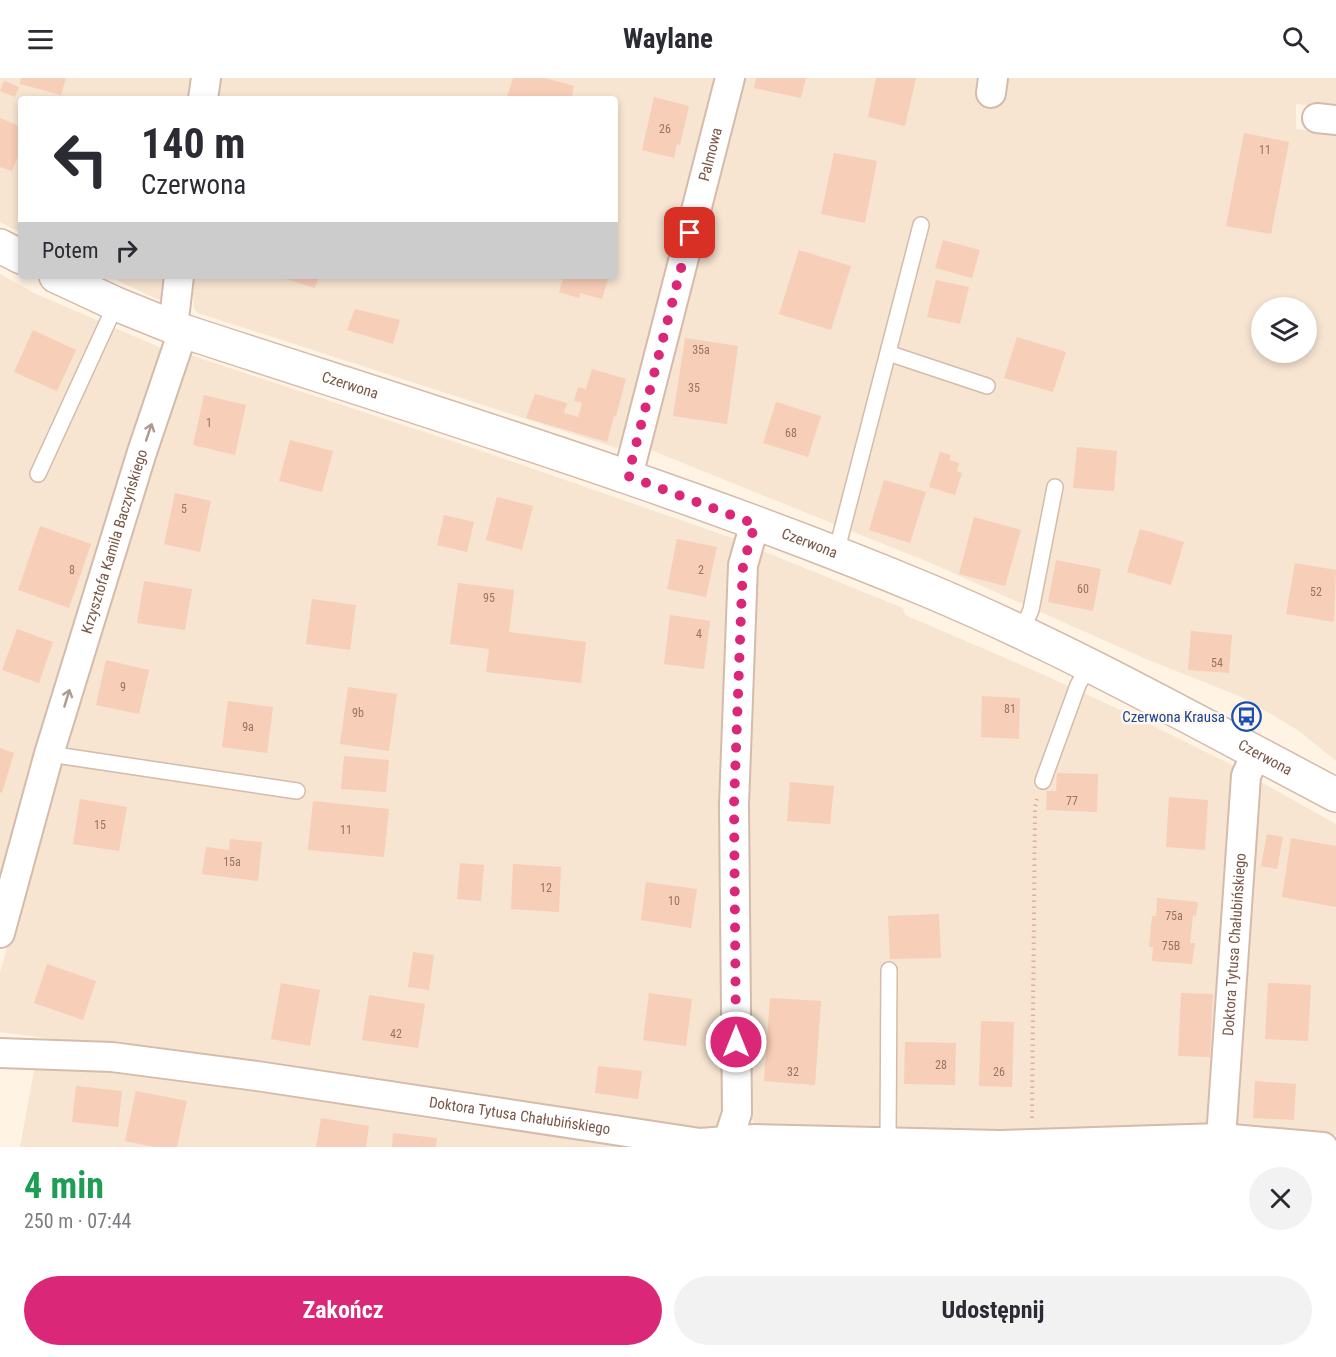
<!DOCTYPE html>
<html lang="pl">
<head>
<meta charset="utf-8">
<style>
  :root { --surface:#fff; --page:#f2f2f3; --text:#2b2b33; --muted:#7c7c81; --accent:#db2777 }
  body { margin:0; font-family:"Roboto Condensed",sans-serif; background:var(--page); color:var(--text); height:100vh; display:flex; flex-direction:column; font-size:22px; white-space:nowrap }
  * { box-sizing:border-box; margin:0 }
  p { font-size:20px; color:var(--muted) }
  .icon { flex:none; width:33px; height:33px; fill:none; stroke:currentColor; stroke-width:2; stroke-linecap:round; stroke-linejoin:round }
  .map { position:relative; height:1069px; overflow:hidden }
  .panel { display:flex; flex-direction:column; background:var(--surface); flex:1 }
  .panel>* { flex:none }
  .hud { position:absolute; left:18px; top:18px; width:600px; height:183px; border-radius:6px; box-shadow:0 3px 9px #0003; background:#fff; color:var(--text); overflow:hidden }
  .fabs { position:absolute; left:1251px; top:219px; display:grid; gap:12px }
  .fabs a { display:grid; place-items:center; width:66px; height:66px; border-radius:50%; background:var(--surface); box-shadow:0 3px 9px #0003; font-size:30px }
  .pin { position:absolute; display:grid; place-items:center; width:51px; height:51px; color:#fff; margin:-26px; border-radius:12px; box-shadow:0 3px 9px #0006 }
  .me { position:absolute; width:66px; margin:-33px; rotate:0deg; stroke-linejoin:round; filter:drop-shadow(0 0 4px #0008) }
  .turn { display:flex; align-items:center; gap:21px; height:126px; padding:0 24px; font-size:27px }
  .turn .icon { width:78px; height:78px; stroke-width:2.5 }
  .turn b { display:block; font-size:42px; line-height:51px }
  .then { display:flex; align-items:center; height:57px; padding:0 24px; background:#0003; gap:12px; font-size:22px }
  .round { display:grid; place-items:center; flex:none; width:63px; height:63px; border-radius:32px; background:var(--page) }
  .headline { display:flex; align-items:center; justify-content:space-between; height:102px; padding:0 24px }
  h1 { font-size:36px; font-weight:700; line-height:45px; color:#1e9e55 }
  .primary-button { display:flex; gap:12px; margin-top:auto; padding:12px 24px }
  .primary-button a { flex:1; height:69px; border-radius:36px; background:var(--accent); color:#fff; font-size:24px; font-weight:700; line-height:69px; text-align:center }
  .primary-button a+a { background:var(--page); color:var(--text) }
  header { display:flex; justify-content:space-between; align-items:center; height:78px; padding:0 24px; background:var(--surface); font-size:27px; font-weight:700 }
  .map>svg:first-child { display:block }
  .residential { fill:#f7e4d1; fill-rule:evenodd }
  .building { fill:#f7ceb8 }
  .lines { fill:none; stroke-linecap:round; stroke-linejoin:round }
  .service-casing { stroke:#d4bbab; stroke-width:18 }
  .minor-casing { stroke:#d4bbab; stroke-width:32 }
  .tertiary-casing { stroke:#d4bbab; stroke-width:36 }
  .path { stroke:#dcb19b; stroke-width:4; stroke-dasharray:1.5 4.5; stroke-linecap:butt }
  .service { stroke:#fff; stroke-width:15 }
  .minor { stroke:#fff; stroke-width:28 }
  .tertiary { stroke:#fff; stroke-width:33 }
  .oneway { stroke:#af9a90 }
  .route { stroke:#db2777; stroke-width:10; stroke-dasharray:0 18 }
  .labels { text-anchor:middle; stroke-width:5; stroke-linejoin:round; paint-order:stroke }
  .number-label { font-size:12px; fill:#997462 }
  .street-label { font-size:15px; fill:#7a5646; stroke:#fff7ec }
  .transit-label { font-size:15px; fill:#164399; stroke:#fff7ec; text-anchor:end }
</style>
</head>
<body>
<header><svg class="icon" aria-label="menu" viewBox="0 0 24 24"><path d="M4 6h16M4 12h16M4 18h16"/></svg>Waylane<svg class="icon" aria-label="search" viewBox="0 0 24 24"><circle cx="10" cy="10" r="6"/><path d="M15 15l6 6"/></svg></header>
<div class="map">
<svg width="1336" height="1069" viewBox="0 0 1336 1069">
  <rect width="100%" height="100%" fill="#fff3e4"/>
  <!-- residential -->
  <path class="residential" d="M0 0H198L195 21H21V155L0 144Z
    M214 0H722L623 368 616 370 198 235 194 230 192 198H615V21H211Z
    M745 0H1336V30L1296 26V51L1336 56V683L1299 653 1244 620 1146 581 933 486 646 370ZM1262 230H1306V274H1262Z
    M0 196 34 215 166 272 0 810Z
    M108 198H171L163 220 159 222Z
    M187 276 479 372 735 461 721 757 724 1044 717 1053 479 1017 0 954V895L67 655Z
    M760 472 903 530 905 537 1033 592 1125 634 1236 689 1212 1043 1203 1050 1027 1054 757 1048 749 1038 745 740 753 483Z
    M1261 704 1336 746V1057L1239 1051 1233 1043 1254 709Z
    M35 987 195 1003 443 1043 646 1069H20Z"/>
  <!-- building -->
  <path class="building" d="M21 0H66L61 17 20 6Z
    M513 0H545L574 8 571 21H515L507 19Z
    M756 0H806L801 20 754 10Z
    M876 0H916L905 48 868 39Z
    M4 3 19 9 15 19 0 13Z
    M654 19 689 28 680 67 677 66 674 80 642 72Z
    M0 40 21 49V71L12 93 0 89Z
    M1244 55 1289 64 1271 156 1226 148Z
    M834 75 877 83 865 145 821 136Z
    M943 162 980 172 972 200 935 190Z
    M799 172 851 188 831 252 779 236Z
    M277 198H319L315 210Z
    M564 198H609L602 221 580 215 579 220 559 214Z
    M936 202 969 209 960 246 927 239Z
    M355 231 400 242 393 266 347 252Z
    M33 252 76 272 57 313 14 294Z
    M1017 259 1066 274 1053 314 1004 300Z
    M685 260 738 268 727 346 673 338Z
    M592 291 626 301 616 338H614L607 364 526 340 535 316 567 325 564 335 578 339 582 325 574 323 578 309 586 311Z
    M204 317 246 327 235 377 193 367Z
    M776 324 821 338 808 379 763 365Z
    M290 362 333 373 322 414 279 403Z
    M1077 369 1117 373 1114 413 1073 410Z
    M940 374 951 377 949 382 959 385 957 393 962 395 955 417 929 409Z
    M884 402 926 414 910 465 869 452Z
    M175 415 211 423 200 474 164 466Z
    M497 419 533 428 522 472 486 462Z
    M444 437 474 444 467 474 437 467Z
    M974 439 1021 452 1005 508 959 496Z
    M40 448 91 466 69 530 18 512Z
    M1140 451 1184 464 1171 507 1127 494Z
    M677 461 717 469 706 519 667 511Z
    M1056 482 1101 491 1093 533 1048 524Z
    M1295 485 1336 492 1334 544 1286 536Z
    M144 503 192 511 185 552 137 545Z
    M458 505 514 512 509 554 586 564 581 605 486 594 489 571 450 566Z
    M312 521 356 527 350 572 306 566Z
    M670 537 710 543 704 591 664 586Z
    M17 551 53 564 39 605 2 592Z
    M1191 553 1232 557 1229 595 1188 592Z
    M106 582 149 592 139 636 96 627Z
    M348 609 397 616 389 673 340 666Z
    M982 618 1020 620 1019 661 981 659Z
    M228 623 273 629 267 675 222 669Z
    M0 670 14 675 2 715 0 714Z
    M344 678 389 682 386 714 341 711Z
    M1057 695 1098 696 1097 734 1046 732 1047 713H1056Z
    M790 704 834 708 830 746 787 743Z
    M1169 719 1208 722 1205 772 1166 769Z
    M80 721 127 729 119 773 73 766Z
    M313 723 389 731 384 779 308 772Z
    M1267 756 1283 759 1277 791 1261 788Z
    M1291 760 1336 768V829L1282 819Z
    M230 761 262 764 258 803 202 796 206 769 229 772Z
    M460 785 484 787 481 823 457 821Z
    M513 786 561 789 559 834 511 831Z
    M646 804 697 811 691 850 641 842Z
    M1157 820 1198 824 1196 838 1193 837 1190 865H1195L1192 886 1152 883 1153 869H1149L1152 838H1156Z
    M939 836 941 880 890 881 888 838Z
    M413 874 434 877 429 912 408 909Z
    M47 886 96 903 83 942 34 925Z
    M281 905 320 912 310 968 271 961Z
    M1268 905 1311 907 1308 963 1265 961Z
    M649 915 692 921 686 968 643 962Z
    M1181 915 1213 916 1210 979 1178 978Z
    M369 917 425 926 418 970 362 962Z
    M770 920 821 923 815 1007 764 1003Z
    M981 943 1014 944 1012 1009 979 1008Z
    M905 964 956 965 955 1007 904 1006Z
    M598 988 642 993 638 1021 595 1015Z
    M1255 1003 1296 1006 1294 1042 1253 1040Z
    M76 1008 122 1013 118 1049 72 1044Z
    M136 1013 187 1023 177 1069H155L125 1063Z
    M321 1040 369 1048 366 1069H316Z
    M393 1055 437 1060 436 1069H392Z"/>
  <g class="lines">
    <defs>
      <path id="service" d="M888 275 987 308
        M38 396 116 226
        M836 475 921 147
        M1021 554 1031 532 1055 409
        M49 676 297 713
        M1043 703 1078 607 1089 587
        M888 1064 889 892"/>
      <g id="minor">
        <path d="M991 15 993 0"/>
        <path d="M203 21 206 0"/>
        <path d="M1317 40 1336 42"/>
        <path d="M169 248 175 233 179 198"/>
        <path id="s1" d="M628 398 730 0"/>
        <path id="s2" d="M0 855 49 676 142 374 183 253"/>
        <path id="s3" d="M0 975 112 979 257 998 700 1065 754 1061 999 1067 1221 1060 1323 1069"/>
        <path id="s4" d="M1221 1060 1246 698 1256 675"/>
        <path d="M726 1069 737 1035 734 727 743 487 755 445"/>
      </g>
      <g id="tertiary">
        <path d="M0 168 21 179"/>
        <path id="s5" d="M56 198 116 226 183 253C433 335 685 411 927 512 1068 571 1201 646 1336 717"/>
      </g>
    </defs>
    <!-- service casing -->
    <use href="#service" class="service-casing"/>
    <!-- minor casing -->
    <use href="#minor" class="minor-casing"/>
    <!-- tertiary casing -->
    <use href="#tertiary" class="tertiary-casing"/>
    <!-- path -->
    <path class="path" d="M1032 1040 1035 729 1037 721"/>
    <!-- service -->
    <use href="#service" class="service"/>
    <!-- minor -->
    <use href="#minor" class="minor"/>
    <!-- tertiary -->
    <use href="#tertiary" class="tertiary"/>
  </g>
  <!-- one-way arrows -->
  <defs><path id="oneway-shaft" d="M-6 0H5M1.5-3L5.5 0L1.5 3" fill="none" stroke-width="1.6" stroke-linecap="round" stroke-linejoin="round" transform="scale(1.5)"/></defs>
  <g class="oneway">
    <use href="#oneway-shaft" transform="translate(149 354) rotate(-71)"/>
    <use href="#oneway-shaft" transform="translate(67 620) rotate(-73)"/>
  </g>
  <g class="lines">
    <!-- route -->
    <path class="route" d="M690 155 628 398 755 446 743 487 741 535 734 726 736 964"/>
  </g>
  <!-- icons -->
  <defs>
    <symbol id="bus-ring" viewBox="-11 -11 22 22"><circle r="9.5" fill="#fff7ec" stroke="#1a4fb4" stroke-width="1.5"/><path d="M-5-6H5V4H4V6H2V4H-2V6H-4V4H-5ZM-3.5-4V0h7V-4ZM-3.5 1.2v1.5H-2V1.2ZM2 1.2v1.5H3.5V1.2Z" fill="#1a4fb4"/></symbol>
  </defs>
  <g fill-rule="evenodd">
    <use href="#bus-ring" x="1230" y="622" width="33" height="33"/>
  </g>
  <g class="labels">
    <!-- number labels -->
    <g class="number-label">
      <text x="665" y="55">26</text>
      <text x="1265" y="76">11</text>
      <text x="701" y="276">35a</text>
      <text x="694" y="314">35</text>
      <text x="209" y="349">1</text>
      <text x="791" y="359">68</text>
      <text x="184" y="435">5</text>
      <text x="72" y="496">8</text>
      <text x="701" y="496">2</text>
      <text x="1083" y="515">60</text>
      <text x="1316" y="518">52</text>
      <text x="489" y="524">95</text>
      <text x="699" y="560">4</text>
      <text x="1217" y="589">54</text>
      <text x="123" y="613">9</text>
      <text x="1010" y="635">81</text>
      <text x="358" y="639">9b</text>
      <text x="248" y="653">9a</text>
      <text x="1072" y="727">77</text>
      <text x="100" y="751">15</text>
      <text x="346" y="756">11</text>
      <text x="232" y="788">15a</text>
      <text x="546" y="814">12</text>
      <text x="674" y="827">10</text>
      <text x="1174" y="842">75a</text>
      <text x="1171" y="872">75B</text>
      <text x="396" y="960">42</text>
      <text x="941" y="991">28</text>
      <text x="793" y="998">32</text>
      <text x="999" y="998">26</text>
    </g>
    <!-- street labels -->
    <g class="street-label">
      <text dy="5" stroke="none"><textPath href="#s1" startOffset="332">Palmowa</textPath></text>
      <text dy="5" stroke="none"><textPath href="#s5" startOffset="314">Czerwona</textPath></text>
      <text dy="5" stroke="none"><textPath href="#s2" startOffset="408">Krzysztofa Kamila Baczyńskiego</textPath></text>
      <text dy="5" stroke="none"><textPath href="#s5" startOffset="800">Czerwona</textPath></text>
      <text dy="5" stroke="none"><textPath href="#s5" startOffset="1304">Czerwona</textPath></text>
      <text dy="5" stroke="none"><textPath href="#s4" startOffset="194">Doktora Tytusa Chałubińskiego</textPath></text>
      <text dy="5" stroke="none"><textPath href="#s3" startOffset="524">Doktora Tytusa Chałubińskiego</textPath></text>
    </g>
    <!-- transit labels -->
    <g class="transit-label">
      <text x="1225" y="644">Czerwona Krausa</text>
    </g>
  </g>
</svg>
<div class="fabs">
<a><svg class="icon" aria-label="layers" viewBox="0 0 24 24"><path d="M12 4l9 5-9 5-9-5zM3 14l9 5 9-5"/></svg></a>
</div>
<div class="pin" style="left:690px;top:155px;background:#d93025"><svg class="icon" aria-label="arrive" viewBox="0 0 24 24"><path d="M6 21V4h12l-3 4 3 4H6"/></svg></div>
<svg class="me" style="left:736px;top:964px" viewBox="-20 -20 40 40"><circle r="17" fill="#db2777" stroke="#fff" stroke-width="3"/><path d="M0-11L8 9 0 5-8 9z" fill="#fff"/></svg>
<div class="hud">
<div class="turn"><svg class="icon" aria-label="left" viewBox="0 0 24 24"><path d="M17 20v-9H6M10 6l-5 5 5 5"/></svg><div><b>140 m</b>Czerwona</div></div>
<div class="then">Potem<svg class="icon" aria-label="right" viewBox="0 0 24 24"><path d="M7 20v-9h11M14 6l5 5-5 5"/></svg></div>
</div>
</div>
<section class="panel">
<div class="headline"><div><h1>4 min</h1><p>250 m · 07:44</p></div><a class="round"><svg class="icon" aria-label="close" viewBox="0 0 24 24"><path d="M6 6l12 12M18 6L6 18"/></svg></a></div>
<div class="primary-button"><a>Zakończ</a><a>Udostępnij</a></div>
</section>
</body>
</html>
